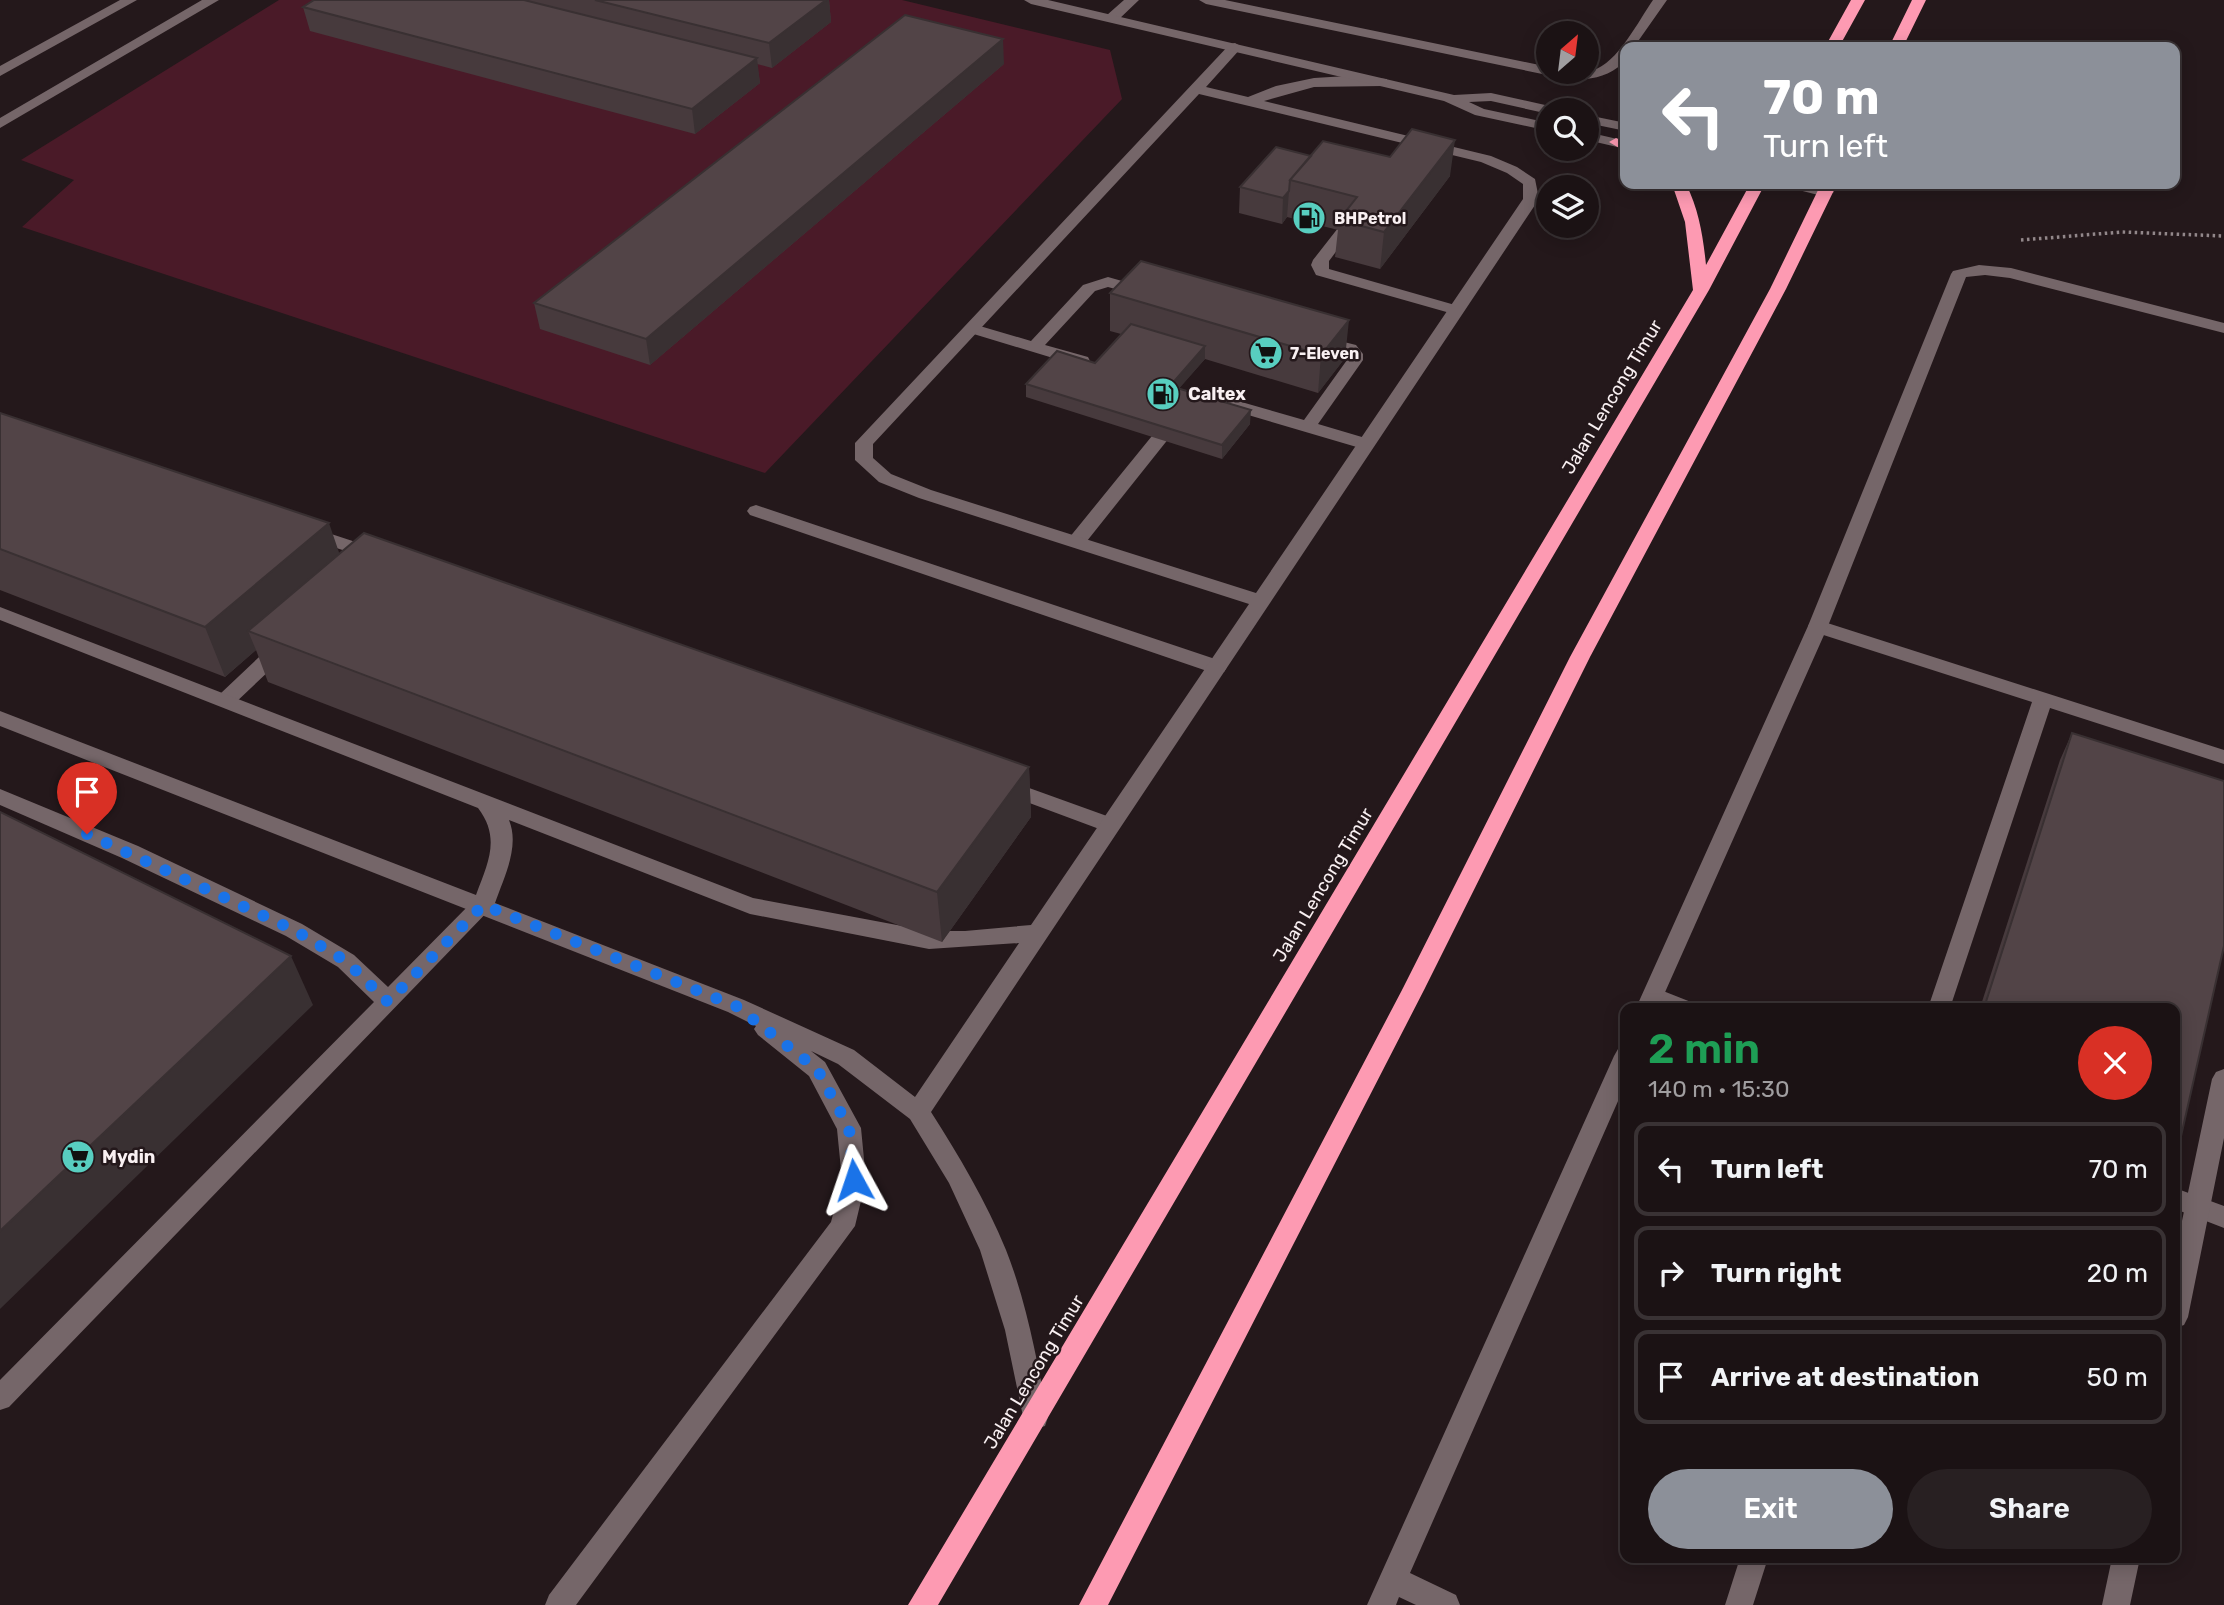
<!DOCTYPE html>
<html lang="en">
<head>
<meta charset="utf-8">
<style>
  :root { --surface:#1b1214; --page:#282022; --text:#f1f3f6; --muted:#a09ea0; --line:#393234; --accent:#8c9099 }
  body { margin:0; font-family:Rubik,sans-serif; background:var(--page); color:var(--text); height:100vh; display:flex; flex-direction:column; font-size:26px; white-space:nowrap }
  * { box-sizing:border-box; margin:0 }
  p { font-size:23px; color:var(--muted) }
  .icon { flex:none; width:38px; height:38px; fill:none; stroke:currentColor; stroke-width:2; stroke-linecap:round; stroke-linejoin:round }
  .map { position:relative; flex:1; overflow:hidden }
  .drawer { position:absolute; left:1620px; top:1003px; width:560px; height:560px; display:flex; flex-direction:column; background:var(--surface); border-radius:14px; box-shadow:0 4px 18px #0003,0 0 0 2px var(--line) }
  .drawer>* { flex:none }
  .hud { position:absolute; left:1620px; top:42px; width:560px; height:147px; border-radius:14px; box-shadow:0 4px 18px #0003,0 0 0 2px var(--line); background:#8c9099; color:#fff; overflow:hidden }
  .needle { width:46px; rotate:28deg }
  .buttons { position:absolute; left:1536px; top:21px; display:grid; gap:14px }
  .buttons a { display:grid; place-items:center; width:63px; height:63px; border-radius:50%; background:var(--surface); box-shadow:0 4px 18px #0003,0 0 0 2px var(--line); font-size:35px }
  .pin { position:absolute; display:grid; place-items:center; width:60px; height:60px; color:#fff; margin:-72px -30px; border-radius:50% 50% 50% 0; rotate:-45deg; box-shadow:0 0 7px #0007 }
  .pin .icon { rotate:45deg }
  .me { position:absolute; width:77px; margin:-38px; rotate:355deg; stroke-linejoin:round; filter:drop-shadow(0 0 5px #0008) }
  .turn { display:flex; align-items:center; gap:24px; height:147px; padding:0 28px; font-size:32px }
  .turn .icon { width:91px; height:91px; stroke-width:2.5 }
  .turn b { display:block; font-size:49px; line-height:60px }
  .round { display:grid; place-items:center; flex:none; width:74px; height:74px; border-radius:37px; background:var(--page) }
  .summary { display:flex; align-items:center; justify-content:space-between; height:119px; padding:0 28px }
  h1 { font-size:42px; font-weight:600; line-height:52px; color:#1e9e55 }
  .primary-button { display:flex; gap:14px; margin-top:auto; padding:14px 28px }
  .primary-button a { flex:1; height:80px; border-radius:42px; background:var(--accent); color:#fff; font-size:28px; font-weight:600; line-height:80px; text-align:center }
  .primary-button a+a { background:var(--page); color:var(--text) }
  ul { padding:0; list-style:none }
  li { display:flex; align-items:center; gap:21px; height:94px; margin:0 14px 10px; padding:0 14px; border:4px solid var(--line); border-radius:14px }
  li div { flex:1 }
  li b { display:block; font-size:26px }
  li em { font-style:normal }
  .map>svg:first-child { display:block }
  .green { fill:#4a1a28 }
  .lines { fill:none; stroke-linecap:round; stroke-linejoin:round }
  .path { stroke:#92878a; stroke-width:3.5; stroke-dasharray:2.5 3.5; stroke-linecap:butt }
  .lane { fill:#756669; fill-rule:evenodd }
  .street { fill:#756669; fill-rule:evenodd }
  .secondary { fill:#756669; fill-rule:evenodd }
  .highway { fill:#fd9ab2; fill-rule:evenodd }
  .wall { fill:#473a3d }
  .shaded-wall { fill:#393032 }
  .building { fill:#524447; stroke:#393032; stroke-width:2 }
  .route { stroke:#1a73e8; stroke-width:12; stroke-dasharray:0 21.6 }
  .labels { text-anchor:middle; stroke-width:5; stroke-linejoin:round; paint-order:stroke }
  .far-poi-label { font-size:16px; font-weight:bold; fill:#f9f0f2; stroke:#24181b; text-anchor:start }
  .poi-label { font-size:18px; font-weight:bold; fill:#f9f0f2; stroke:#24181b; text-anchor:start }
  .street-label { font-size:18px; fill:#f9f0f2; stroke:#24181b }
</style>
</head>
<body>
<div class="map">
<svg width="2224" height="1605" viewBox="0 0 2224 1605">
  <rect width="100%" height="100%" fill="#24181b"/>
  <!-- green -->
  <path class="green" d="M279 0H902L1110 50 1122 99 765 473 22 227 74 180 21 160Z"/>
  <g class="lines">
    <!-- path -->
    <path class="path" d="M2021 240 2122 232 2224 236"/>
    <!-- lane -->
    <path class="lane" d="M1354 212 1362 217 1329 261V269L1462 307 1464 310 1462 313H1450L1316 275 1311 265 1313 260 1349 214Z
      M1108 277 1150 289 1152 292 1144 297 1108 287 1095 291 1045 345 1088 357 1090 361 1088 365H1076L967 332 965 329 973 324 1031 341 1083 285Z
      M1320 336 1356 345 1363 354V360L1318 424 1372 440 1375 444 1372 448H1360L1204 402 1201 398 1210 393 1304 420 1347 360 1344 353 1314 345 1312 341 1314 337Z
      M1175 414 1181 415 1184 419 1181 423 1083 546H1069L1067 542 1069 538 1169 415Z
      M756 505 1224 662 1227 667 1224 672H1210L750 515 747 511 750 507Z
      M310 527 383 551 385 555 376 561 303 537 301 533 303 529Z
      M1818 620 2224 750V764L2050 708 1950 1008H1928L2032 702 1811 631 1808 626 1811 621Z
      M282 640 289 642 292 647 289 652 234 704H220L217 699 220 694 275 642Z
      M1004 779 1118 820 1121 825 1118 830 1110 833 997 791 994 786 997 781Z
      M0 789 138 846 302 924 354 955 388 987 475 899 483 897 491 899 494 905 9 1407 0 1410V1380L374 1002 338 967 286 936 122 858 0 805Z
      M1653 987 1691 1002 1694 1008H1659L1645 1002 1642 996 1645 990Z
      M2175 1188 2224 1206V1228L2175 1209Z
      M1740 1558H1768L1753 1605H1725Z"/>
    <!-- street -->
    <path class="street" d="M120 0H137L0 76V66Z
      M1124 0H1139L1117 21H1107V15Z
      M1199 0H1225L1549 67V72C1563 72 1580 74 1593 70 1617 64 1639 20 1653 0H1667L1634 47H1626L1623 63C1602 82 1579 81 1552 76L1206 4Z
      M1235 43 1242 47 1206 87 1248 97 1276 86 1314 78 1347 76 1387 79V85L1382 86 1314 87 1264 101 1491 156 1517 167 1535 179 1539 199 931 1112C959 1156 986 1201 1006 1250 1027 1303 1037 1361 1048 1417L1045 1426 1035 1429 1025 1426 1005 1330 980 1250 949 1183 910 1119 838 1064 811 1051 825 1062 861 1128 866 1180 855 1226 576 1605H545L549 1595 831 1222 842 1180 837 1129 809 1076 758 1035 754 1029 756 1026 728 1012 0 726V711L476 895C488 863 501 838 478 808L0 620V607L753 898 929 931H965L1031 925 1249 604 919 498 879 482 855 460V443L1230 44ZM1199 94 1481 162 1507 173 1523 184V199L1256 593 931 490 891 474 873 458V444ZM509 820 750 914 929 949 1019 943 915 1097 854 1050 744 1000 495 903C504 877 520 847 509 820Z
      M1979 265 2011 268 2224 323V333L2010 278 1985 275 1966 277 1828 626 1658 1008H1636L1808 626 1951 274 1953 271Z
      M1626 1047V1083L1410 1573 1456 1595 1460 1605H1416L1399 1597 1396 1605H1367L1614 1056 1618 1049Z
      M2224 1069V1138L2188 1317 2184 1325 2175 1328V1254L2212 1079 2216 1072Z
      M2112 1558H2140L2130 1605H2102Z"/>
    <!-- secondary -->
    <path class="secondary" d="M202 0H219L0 128V118Z
      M1024 0H1048L1454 95 1491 93 1554 107 1556 110H1549V114L1491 101 1469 102 1484 109 1549 123V131L1475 115 1444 101 1031 4Z
      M1587 115 1626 123V131L1587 123Z
      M1587 132 1626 141V149L1587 140Z
      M1784 184H1810L1831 189 1834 192 1826 197 1787 187Z"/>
    <!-- highway -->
    <path class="highway" d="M1851 0H1865L1839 47H1825Z
      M1912 0H1926L1903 47H1889Z
      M1616 138 1626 142V152L1609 142Z
      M1672 184H1686C1699 210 1703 236 1706 265L1750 184H1765L1709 290 938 1605H908L1693 290 1685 222Z
      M1821 184H1837L1786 289 1590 657 1424 990 1108 1605H1079L1402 990 1570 657 1770 289Z"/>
  </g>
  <!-- wall -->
  <path class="wall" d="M314 0H829L831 22 772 68 757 64 760 83 695 134 310 31 303 7Z
    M1004 64 650 365 540 329 534 303Z
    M1311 156 1450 176 1380 269 1335 257 1338 230 1287 217 1282 224 1239 213 1240 187Z
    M1110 293 1345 358 1318 393 1205 359 1179 388 1250 424 1222 459 1026 397V384L1095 363 1121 334 1110 331Z
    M0 413 339 554 1029 767 1031 817 942 942 268 682 256 650 225 677 0 590Z
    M2072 733 2224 781V946L2175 1157V1008H1980L2060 760Z"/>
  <!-- shaded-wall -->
  <path class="shaded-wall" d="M826 0H829L831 22 772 68 769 43Z
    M1003 39 1004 64 650 365 646 339Z
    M757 58 760 83 695 134 692 109Z
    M1455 140 1450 176 1380 269 1384 232Z
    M1289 191 1287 217 1282 224 1283 198Z
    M1349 320 1345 358 1318 393 1321 355Z
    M1205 346V359L1170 399V386Z
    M1251 410 1250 424 1222 459V445Z
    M329 523 346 573 248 631 256 650 225 677 205 627Z
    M1029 767 1031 817 942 942 937 892Z
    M291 956 313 1005 0 1309V1231Z"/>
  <!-- building -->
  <path class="building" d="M314 0H524L757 58 692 109 303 7Z
    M595 0H826L769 43Z
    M905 15 1003 39 646 339 534 303Z
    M1412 129 1455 140 1384 232 1339 220 1357 197 1290 180 1323 141 1390 157Z
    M1276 147 1311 156 1290 180 1289 191 1283 198 1240 187Z
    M1141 261 1349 320 1321 355 1110 293Z
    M1131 324 1205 346 1170 386 1251 410 1222 445 1026 384 1057 351 1095 363Z
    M0 413 329 523 205 627 0 549Z
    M364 533 1029 767 937 892 248 631Z
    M2072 733 2224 781V946L2177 1154H2175V1008H1984Z
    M0 812 291 956 0 1231Z"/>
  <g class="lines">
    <!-- route -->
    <path class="route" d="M87 834 294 930 346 961 388 1002 483 905 736 1006 817 1069 849 1128 854 1180"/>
  </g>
  <!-- icons -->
  <defs>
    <symbol id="fuel-disc" viewBox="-11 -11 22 22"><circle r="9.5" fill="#58cec0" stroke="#24181b"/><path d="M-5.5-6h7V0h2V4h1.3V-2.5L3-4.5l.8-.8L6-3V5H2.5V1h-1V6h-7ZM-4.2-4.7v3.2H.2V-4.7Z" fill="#111"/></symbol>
    <symbol id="supermarket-disc" viewBox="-11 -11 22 22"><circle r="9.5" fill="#58cec0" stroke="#24181b"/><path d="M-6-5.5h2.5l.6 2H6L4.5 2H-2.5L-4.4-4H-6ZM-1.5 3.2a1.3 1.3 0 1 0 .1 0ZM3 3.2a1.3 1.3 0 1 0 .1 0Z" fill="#111"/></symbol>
  </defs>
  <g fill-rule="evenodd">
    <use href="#fuel-disc" x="1290" y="199" width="38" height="38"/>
    <use href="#supermarket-disc" x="1247" y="334" width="38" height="38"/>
    <use href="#fuel-disc" x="1144" y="375" width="38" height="38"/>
    <use href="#supermarket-disc" x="59" y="1138" width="38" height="38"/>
  </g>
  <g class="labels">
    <!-- far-poi labels -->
    <g class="far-poi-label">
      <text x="1334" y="224">BHPetrol</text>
      <text x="1290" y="359">7-Eleven</text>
    </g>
    <!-- poi labels -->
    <g class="poi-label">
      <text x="1188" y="400">Caltex</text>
      <text x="102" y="1163">Mydin</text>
    </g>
    <!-- street labels -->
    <g class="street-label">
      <text transform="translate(1612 397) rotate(-59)" y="6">Jalan Lencong Timur</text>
      <text transform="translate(1323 885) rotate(-59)" y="6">Jalan Lencong Timur</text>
      <text transform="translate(1034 1372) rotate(-59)" y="6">Jalan Lencong Timur</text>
    </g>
  </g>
</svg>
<div class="buttons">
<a><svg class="needle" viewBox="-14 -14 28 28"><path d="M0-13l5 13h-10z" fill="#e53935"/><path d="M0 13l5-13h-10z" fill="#a09ea0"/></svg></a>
<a><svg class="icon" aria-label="search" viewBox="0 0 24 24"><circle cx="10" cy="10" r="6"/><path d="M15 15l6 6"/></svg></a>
<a><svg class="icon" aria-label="layers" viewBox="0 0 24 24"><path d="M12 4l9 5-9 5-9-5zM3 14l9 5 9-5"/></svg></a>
</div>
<div class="pin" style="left:87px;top:834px;background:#d93025"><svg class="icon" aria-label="arrive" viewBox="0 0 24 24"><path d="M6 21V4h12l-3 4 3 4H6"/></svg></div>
<svg class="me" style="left:854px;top:1180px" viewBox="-20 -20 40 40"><path d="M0-17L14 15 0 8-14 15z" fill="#1a73e8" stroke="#fff" stroke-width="4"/></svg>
<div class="hud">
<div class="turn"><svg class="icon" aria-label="left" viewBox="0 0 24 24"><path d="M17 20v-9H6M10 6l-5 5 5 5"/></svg><div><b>70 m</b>Turn left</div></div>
</div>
<section class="drawer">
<div class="summary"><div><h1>2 min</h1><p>140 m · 15:30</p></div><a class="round" style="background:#d93025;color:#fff"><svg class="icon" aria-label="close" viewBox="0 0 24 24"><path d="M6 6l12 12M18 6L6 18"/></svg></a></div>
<ul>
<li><svg class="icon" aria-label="left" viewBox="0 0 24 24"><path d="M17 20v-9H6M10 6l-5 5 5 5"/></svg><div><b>Turn left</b></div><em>70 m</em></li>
<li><svg class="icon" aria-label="right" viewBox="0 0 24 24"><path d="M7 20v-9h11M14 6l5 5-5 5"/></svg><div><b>Turn right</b></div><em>20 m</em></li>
<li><svg class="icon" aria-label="arrive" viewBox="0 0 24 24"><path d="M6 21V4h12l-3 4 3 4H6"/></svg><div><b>Arrive at destination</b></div><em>50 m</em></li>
</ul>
<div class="primary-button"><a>Exit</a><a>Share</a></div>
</section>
</div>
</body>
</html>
